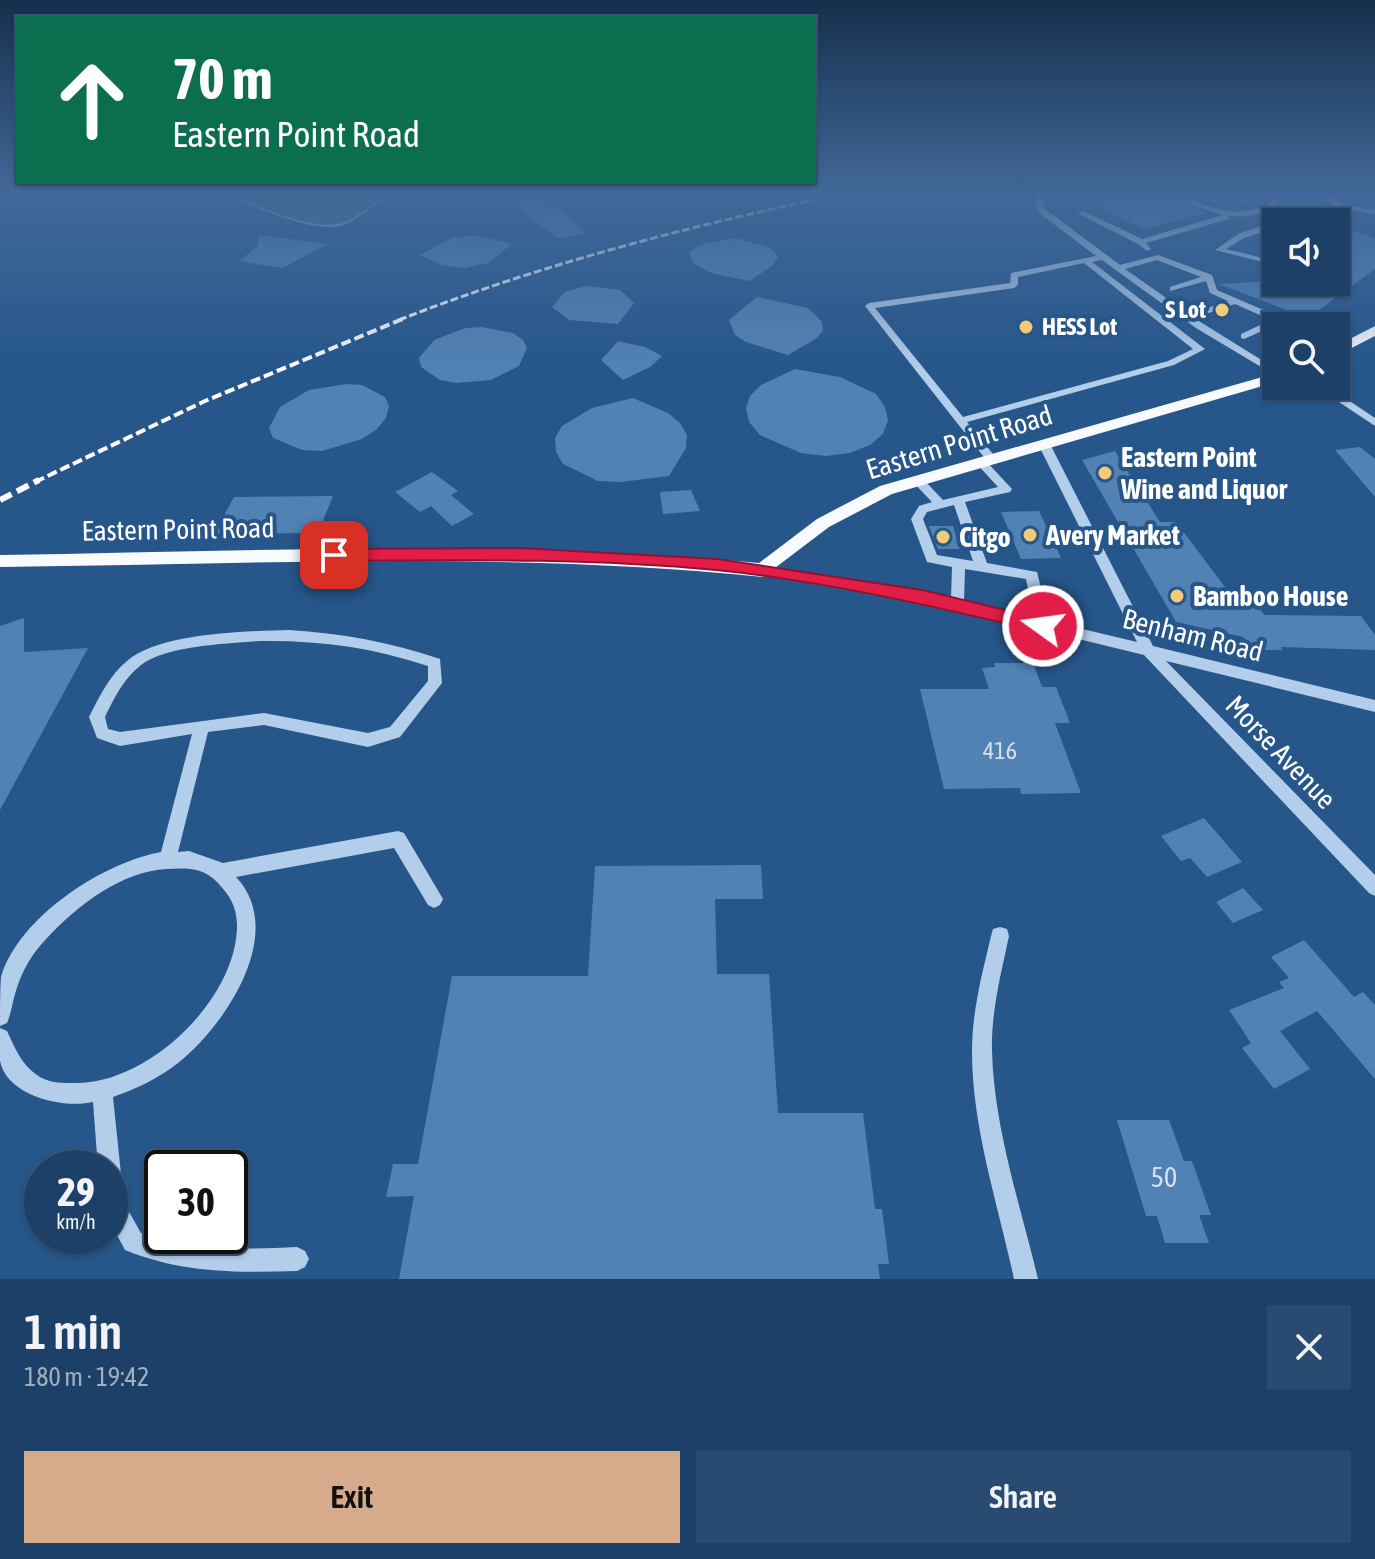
<!DOCTYPE html>
<html lang="en">
<head>
<meta charset="utf-8">
<style>
  :root { --surface:#1c4068; --page:#294b71; --text:#f1f3f6; --muted:#a0afc0; --line:#3a597c; --accent:#d6ab8b }
  body { margin:0; font-family:"Asap Condensed",sans-serif; background:var(--page); color:var(--text); height:100vh; display:flex; flex-direction:column; font-size:30px; white-space:nowrap }
  * { box-sizing:border-box; margin:0 }
  p { font-size:26px; color:var(--muted) }
  .icon { flex:none; width:44px; height:44px; fill:none; stroke:currentColor; stroke-width:2; stroke-linecap:round; stroke-linejoin:round }
  .map { position:relative; height:1279px; overflow:hidden }
  .drawer { display:flex; flex-direction:column; background:var(--surface); flex:1 }
  .drawer>* { flex:none }
  .top-card { position:absolute; left:16px; top:16px; width:800px; height:168px; border-radius:0px; box-shadow:0 2px 6px #0004,0 0 0 2px var(--line); background:#0b6e4f; color:#fff; overflow:hidden }
  .controls { position:absolute; left:1262px; top:208px; display:grid; gap:16px }
  .controls a { display:grid; place-items:center; width:88px; height:88px; border-radius:0px; background:var(--surface); box-shadow:0 2px 6px #0004,0 0 0 2px var(--line); font-size:40px }
  .speed { position:absolute; left:24px; top:1150px; display:flex; gap:16px; font-size:40px; font-weight:700; text-align:center }
  .speed>* { display:grid; place-content:center; width:104px; height:104px; border-radius:50%; background:var(--surface); box-shadow:0 2px 6px #0004,0 0 0 2px var(--line); line-height:1 }
  .speed small { font-size:20px; font-weight:400 }
  .speed .limit { border:4px solid #111; border-radius:12px; background:#fff; color:#111 }
  .pin { position:absolute; display:grid; place-items:center; width:68px; height:68px; color:#fff; margin:-34px; border-radius:16px; box-shadow:0 4px 12px #0006 }
  .me { position:absolute; width:88px; margin:-44px; rotate:284deg; stroke-linejoin:round; filter:drop-shadow(0 0 6px #0008) }
  .turn { display:flex; align-items:center; gap:28px; height:168px; padding:0 24px; font-size:36px }
  .turn .icon { width:104px; height:104px; stroke-width:2.5 }
  .turn b { display:block; font-size:56px; line-height:68px }
  .round { display:grid; place-items:center; flex:none; width:84px; height:84px; border-radius:0px; background:var(--page) }
  .overview { display:flex; align-items:center; justify-content:space-between; height:136px; padding:0 24px }
  h1 { font-size:48px; font-weight:600; line-height:60px }
  .primary-button { display:flex; gap:16px; margin-top:auto; padding:16px 24px }
  .primary-button a { flex:1; height:92px; border-radius:0px; background:var(--accent); color:#111; font-size:32px; font-weight:600; line-height:92px; text-align:center }
  .primary-button a+a { background:var(--page); color:var(--text) }
  .map>svg:first-child { display:block }
  .water { fill:#4e7094; stroke:#a7caea; stroke-width:2 }
  .building { fill:#5282b3 }
  .lines { fill:none; stroke-linecap:round; stroke-linejoin:round }
  .minor { fill:#b3ceea; fill-rule:evenodd }
  .major { fill:#f7fafe; fill-rule:evenodd }
  .rail-far2 { stroke:#fff; stroke-width:3; stroke-dasharray:8 3; stroke-linecap:butt }
  .rail-far1 { stroke:#fff; stroke-width:4; stroke-dasharray:10 4; stroke-linecap:butt }
  .rail { stroke:#fff; stroke-width:6; stroke-dasharray:13 6; stroke-linecap:butt }
  .route { fill:#e11d48; stroke:#92132f; stroke-width:2 }
  .poi-dot { fill:#f3ca78; stroke:#26568a; stroke-width:3 }
  .labels { text-anchor:middle; stroke-width:8; stroke-linejoin:round; paint-order:stroke }
  .far-poi-label { font-size:24px; font-weight:bold; fill:#fff; stroke:#26568a; text-anchor:end }
  .number-label { font-size:24px; fill:#d4e0ec }
  .street-label { font-size:28px; fill:#fff; stroke:#26568a }
  .poi-label { font-size:28px; font-weight:bold; fill:#fff; stroke:#26568a; text-anchor:start }
  .near-number-label { font-size:28px; fill:#d4e0ec }
</style>
</head>
<body>
<div class="map">
<svg width="1375" height="1279" viewBox="0 0 1375 1279">
  <rect width="100%" height="100%" fill="#26568a"/>
  <!-- water -->
  <path class="water" d="M222 191H403C381 196 368 211 348 222 319 237 249 204 222 191Z"/>
  <!-- building -->
  <path class="building" d="M526 191H539L587 233 558 239 502 196Z
    M1067 191H1161L1206 213 1144 229Z
    M1178 191H1259L1263 198 1227 208Z
    M1336 226 1375 238V269L1308 318 1219 284 1257 282 1276 270V282H1336Z
    M259 235 327 244 283 268 239 261 258 246Z
    M475 235 512 244 488 263 464 268 441 265 420 255 452 238Z
    M735 238 770 247 778 256 773 265 750 281 711 273 693 263 689 253 699 245Z
    M586 286 620 290 634 303 618 324 569 320 552 307 565 292Z
    M757 297 808 308 822 322 823 330 817 338 788 355 746 342 735 335 729 320Z
    M482 327 513 333 523 340 527 348 519 366 491 380 456 383 440 380 421 367 419 358 434 340 465 328Z
    M618 341 645 347 662 356 650 367 623 380 601 360Z
    M795 369 840 377 876 394 885 407 888 420 883 434 870 445 850 453 826 456 801 453 760 435 749 422 746 408 750 396 761 385Z
    M346 384 362 385 385 397 389 406 386 418 377 429 362 439 322 451 302 450 273 438 269 428 280 407 309 390Z
    M633 398 668 413 680 423 687 435 686 448 669 476 621 482 598 481 563 464 556 452 555 438 562 426 592 408Z
    M1360 447 1375 459V497L1335 450Z
    M1115 451 1160 522H1176L1237 603H1256L1264 615 1361 616 1375 635V650L1281 647 1283 650H1255L1243 637 1176 622 1082 460Z
    M432 472 458 491 451 495 474 514 452 526 431 506 420 512 395 492Z
    M691 490 700 511 663 514 660 492Z
    M333 496 318 533 214 534 234 497Z
    M1039 511 1061 558 1021 559 1001 512Z
    M929 526H953L960 549H938Z
    M24 618V652L88 648 0 810V626Z
    M994 663H1033L1042 687H1056L1070 723H1055L1081 793 1021 794 1020 788 944 789 920 689H989L982 668 995 667Z
    M1204 818 1242 862 1207 877 1190 858 1181 861 1161 836Z
    M761 865 763 899H715L717 974H769L778 1113H863L875 1209H882L889 1264H878L880 1279H399L414 1196 386 1197 393 1164H418L452 976H588L595 866Z
    M1243 888 1263 910 1233 923 1216 902Z
    M1304 940 1354 997 1363 992 1375 1005V1079L1317 1011 1280 1031 1310 1069 1274 1089 1242 1048 1251 1043 1229 1010 1284 988 1279 982 1289 978 1271 957Z
    M1117 1120H1169L1184 1161H1192L1211 1215H1199L1209 1243H1165L1157 1216H1146Z"/>
  <g class="lines">
    <!-- minor -->
    <path class="minor" d="M1034 191H1041L1045 209 1120 265 1158 255 1212 275 1217 290 1282 318V322L1244 339 1241 338V334L1271 320 1235 304 1194 318 1276 369V376L1196 328 1102 260 1092 262 1205 349 1174 365 967 422 997 459 995 461H987L865 306 869 303 1010 283 1011 273 1096 256 1038 212ZM1157 260 1201 277 1170 287V291L1206 281 1210 293 1228 301 1189 314 1125 269ZM1084 263 1193 349 1168 361 963 417 875 308 1014 288 1018 285V277Z
      M1164 191C1175 191 1183 196 1193 200 1221 213 1245 217 1272 202L1271 197 1262 191H1270L1277 194 1280 203C1264 214 1248 218 1229 216V219L1146 243 1151 249 1147 251 1138 244 1077 213 1084 211 1142 239 1223 215 1191 205Z
      M1313 191 1375 193V197L1326 193 1344 205 1375 210V214L1343 209 1322 222H1312L1337 207Z
      M1273 222H1277L1276 227 1244 238 1226 249 1267 259 1276 254V260L1271 264 1215 250 1238 234Z
      M1315 386H1327L1375 418V426Z
      M1044 441 1050 444 1153 646 1375 700V712L1166 661 1375 875V896L1369 893 1144 655 952 608 763 575 757 570 763 565 951 598 952 567 927 562 911 519 919 506 932 502 912 481 918 477 922 478 943 500 998 487 975 462 981 458 985 460 1012 489 1010 492 965 502 987 563 1037 572 1049 621 1137 642 1038 444ZM954 505 973 561 937 555 923 519 927 512ZM965 569 1026 579 1034 618 964 601Z
      M289 630C341 633 390 642 440 659L442 683 400 737 368 747 264 725 208 732 178 852 189 851 223 863 398 831 404 833 443 899 440 905 434 908 428 905 394 848 236 877C288 932 225 1026 178 1063 159 1078 136 1089 113 1097L124 1203 141 1233C193 1250 243 1250 297 1247L305 1251 309 1259 305 1267 297 1271C237 1273 181 1273 125 1250L110 1222V1168H98L93 1102C63 1109 7 1096 0 1061 0 1051 0 1038 0 1028L7 1031C15 1048 21 1064 37 1075 49 1084 64 1083 78 1083 151 1082 238 997 237 924 236 905 230 896 217 882 203 867 185 868 167 869 122 871 78 905 48 937 32 953 21 972 15 994 12 1004 11 1014 7 1023L0 1026C0 1011 0 991 1 977 19 917 102 863 161 852L192 734 120 746 97 738 89 717C99 697 110 675 127 661 159 633 246 631 289 630ZM259 641C317 640 372 647 428 666V681L390 727 368 733 264 713 120 732 108 729 105 717C114 698 124 678 141 665 168 645 226 644 259 641Z
      M1000 927 1007 929 1009 936C1001 974 991 1012 992 1051 994 1128 1020 1204 1038 1279H1014C998 1204 972 1128 972 1051 972 1012 982 974 991 936L993 929Z"/>
    <!-- major -->
    <path class="major" d="M1375 326V336L1336 356V346Z
      M1276 373V382L892 494 829 527 763 577C509 551 254 564 0 567V555C253 551 507 539 759 563L817 519 880 486Z"/>
    <!-- rail-far2 -->
    <path class="rail-far2" d="M399 320C547 262 701 223 856 191"/>
    <!-- rail-far1 -->
    <path class="rail-far1" d="M35 482 205 401 405 318"/>
    <!-- rail -->
    <path class="rail" d="M0 500 39 480"/>
  </g>
  <!-- sky -->
  <linearGradient id="sky" x2="0" y2="1"><stop stop-color="#152f4c"/><stop offset="0.52" stop-color="#416898"/><stop offset="1" stop-color="#416898" stop-opacity="0"/></linearGradient>
  <rect width="1375" height="370" fill="url(#sky)"/>
  <!-- route -->
  <path class="route" d="M519 548 717 559 922 590 1043 619 1052 626 1043 632C936 607 826 581 716 570 589 558 461 560 334 561L326 555 334 549Z"/>
  <!-- markers -->
  <g class="poi-dot">
    <circle cx="1222" cy="310" r="8"/>
    <circle cx="1026" cy="327" r="8"/>
    <circle cx="1105" cy="473" r="8"/>
    <circle cx="1030" cy="535" r="8"/>
    <circle cx="943" cy="537" r="8"/>
    <circle cx="1177" cy="596" r="8"/>
  </g>
  <g class="labels">
    <!-- far-poi labels -->
    <g class="far-poi-label">
      <text x="1206" y="318">S Lot</text>
      <text x="1042" y="335" text-anchor="start">HESS Lot</text>
    </g>
    <!-- number labels -->
    <g class="number-label">
      <text x="1000" y="759">416</text>
    </g>
    <!-- street labels -->
    <g class="street-label">
      <text transform="translate(959 442) rotate(-17)" y="10">Eastern Point Road</text>
      <text transform="translate(178 529) rotate(-1)" y="10">Eastern Point Road</text>
      <text transform="translate(1193 635) rotate(14)" y="10">Benham Road</text>
      <text transform="translate(1281 752) rotate(46)" y="10">Morse Avenue</text>
    </g>
    <!-- poi labels -->
    <g class="poi-label">
      <text x="1121" y="467">Eastern Point<tspan x="1121" dy="32">Wine and Liquor</tspan></text>
      <text x="1046" y="545">Avery Market</text>
      <text x="959" y="547">Citgo</text>
      <text x="1193" y="606">Bamboo House</text>
    </g>
    <!-- near-number labels -->
    <g class="near-number-label">
      <text x="1164" y="1187">50</text>
    </g>
  </g>
</svg>
<div class="controls">
<a><svg class="icon" aria-label="sound" viewBox="0 0 24 24"><path d="M4 9h4l5-4v14l-5-4H4zM17 9q2 3 0 6"/></svg></a>
<a><svg class="icon" aria-label="search" viewBox="0 0 24 24"><circle cx="10" cy="10" r="6"/><path d="M15 15l6 6"/></svg></a>
</div>
<div class="speed"><div>29<small>km/h</small></div><div class="limit">30</div></div>
<div class="pin" style="left:334px;top:555px;background:#d93025"><svg class="icon" aria-label="arrive" viewBox="0 0 24 24"><path d="M6 21V4h12l-3 4 3 4H6"/></svg></div>
<svg class="me" style="left:1043px;top:626px" viewBox="-20 -20 40 40"><circle r="17" fill="#e11d48" stroke="#fff" stroke-width="3"/><path d="M0-11L8 9 0 5-8 9z" fill="#fff"/></svg>
<div class="top-card">
<div class="turn"><svg class="icon" aria-label="ahead" viewBox="0 0 24 24"><path d="M12 20V5M6 11l6-6 6 6"/></svg><div><b>70 m</b>Eastern Point Road</div></div>
</div>
</div>
<section class="drawer">
<div class="overview"><div><h1>1 min</h1><p>180 m · 19:42</p></div><a class="round"><svg class="icon" aria-label="close" viewBox="0 0 24 24"><path d="M6 6l12 12M18 6L6 18"/></svg></a></div>
<div class="primary-button"><a>Exit</a><a>Share</a></div>
</section>
</body>
</html>
